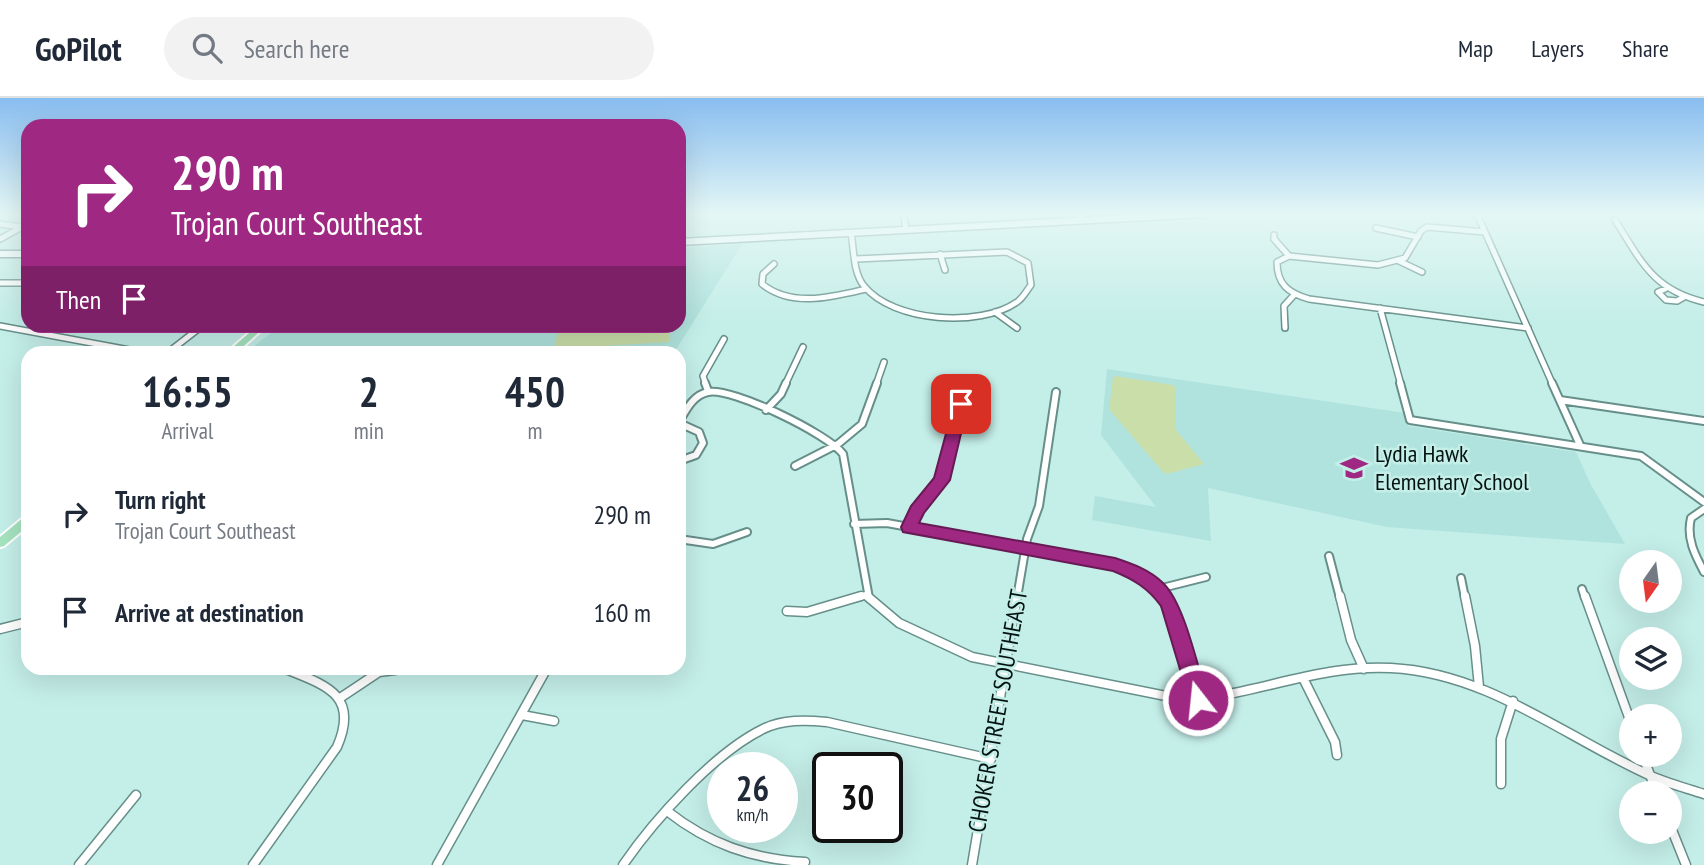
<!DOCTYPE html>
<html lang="en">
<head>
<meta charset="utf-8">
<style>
  :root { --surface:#fff; --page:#f2f2f3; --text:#1f2937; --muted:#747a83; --line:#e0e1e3 }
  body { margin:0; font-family:"PT Sans Narrow",sans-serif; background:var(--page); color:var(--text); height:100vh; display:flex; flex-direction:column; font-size:26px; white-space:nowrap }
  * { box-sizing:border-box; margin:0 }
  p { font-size:23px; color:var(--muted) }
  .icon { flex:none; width:38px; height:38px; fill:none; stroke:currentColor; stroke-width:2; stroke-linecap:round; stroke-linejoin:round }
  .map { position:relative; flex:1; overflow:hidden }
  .sheet { position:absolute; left:21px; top:248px; width:665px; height:329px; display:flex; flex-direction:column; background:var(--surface); border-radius:21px; box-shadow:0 7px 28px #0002 }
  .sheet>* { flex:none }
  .banner { position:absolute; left:21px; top:21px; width:665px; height:214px; border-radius:21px; box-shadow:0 7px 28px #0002; background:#9e2882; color:#fff; overflow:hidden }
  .needle { width:46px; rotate:194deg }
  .controls { position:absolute; left:1619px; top:452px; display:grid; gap:14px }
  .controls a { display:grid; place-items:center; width:63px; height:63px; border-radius:50%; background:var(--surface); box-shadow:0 7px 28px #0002; font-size:35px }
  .speed { position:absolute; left:707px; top:654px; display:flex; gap:14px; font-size:35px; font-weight:700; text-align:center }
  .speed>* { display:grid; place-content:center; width:91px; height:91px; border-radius:50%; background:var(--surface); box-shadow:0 7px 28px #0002; line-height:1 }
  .speed small { font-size:18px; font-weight:400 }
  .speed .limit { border:4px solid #111; border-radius:10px; background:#fff; color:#111 }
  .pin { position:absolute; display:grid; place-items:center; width:60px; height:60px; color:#fff; margin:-30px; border-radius:14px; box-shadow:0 4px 10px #0006 }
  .me { position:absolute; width:77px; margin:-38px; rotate:344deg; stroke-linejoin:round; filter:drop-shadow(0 0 5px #0008) }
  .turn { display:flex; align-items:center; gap:24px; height:147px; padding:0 35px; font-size:32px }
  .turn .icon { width:91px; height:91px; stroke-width:2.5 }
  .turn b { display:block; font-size:49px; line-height:60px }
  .then { display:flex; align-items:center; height:66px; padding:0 35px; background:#0003; gap:14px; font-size:26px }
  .eta { display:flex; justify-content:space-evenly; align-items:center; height:119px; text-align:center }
  .eta b { font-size:42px; font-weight:800; line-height:49px }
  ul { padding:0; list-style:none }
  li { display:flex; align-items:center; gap:21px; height:98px; padding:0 35px }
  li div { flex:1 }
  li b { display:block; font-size:26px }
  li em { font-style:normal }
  header { display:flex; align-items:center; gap:42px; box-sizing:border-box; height:98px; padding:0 35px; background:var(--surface); border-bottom:2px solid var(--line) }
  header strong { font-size:33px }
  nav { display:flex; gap:38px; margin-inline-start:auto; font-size:24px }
  .search { width:490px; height:63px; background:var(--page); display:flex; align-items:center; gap:18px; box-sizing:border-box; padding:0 24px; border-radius:38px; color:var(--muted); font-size:26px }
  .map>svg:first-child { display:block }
  .built { fill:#b0e3dd }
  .green { fill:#c9dea9 }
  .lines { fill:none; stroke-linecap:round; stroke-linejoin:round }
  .minor-far2-casing { stroke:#678f8a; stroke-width:8 }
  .minor-far1-casing { stroke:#678f8a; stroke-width:10 }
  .minor-casing { stroke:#678f8a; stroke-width:11 }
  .tertiary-casing { stroke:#678f8a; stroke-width:9 }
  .primary-casing { stroke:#fff; stroke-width:4 }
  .minor-far2 { stroke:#fff; stroke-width:5 }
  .minor-far1 { stroke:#fff; stroke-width:6 }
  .minor { stroke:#fff; stroke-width:8 }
  .tertiary { stroke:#fff; stroke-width:6 }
  .primary { fill:#a5e3bf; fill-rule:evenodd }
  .route { fill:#9e2882; stroke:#671a54; stroke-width:2 }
  .labels { text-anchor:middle; stroke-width:5; stroke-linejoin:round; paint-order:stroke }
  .poi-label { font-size:24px; fill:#041311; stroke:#c4eee8; text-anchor:start }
  .street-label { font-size:24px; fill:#041311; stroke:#c4eee8 }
</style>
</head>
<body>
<header>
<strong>GoPilot</strong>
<div class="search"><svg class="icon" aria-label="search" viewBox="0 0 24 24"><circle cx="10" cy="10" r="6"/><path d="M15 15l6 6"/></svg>Search here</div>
<nav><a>Map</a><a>Layers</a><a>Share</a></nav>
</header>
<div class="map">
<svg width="1704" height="767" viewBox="0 0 1704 767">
  <rect width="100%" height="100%" fill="#c4eee8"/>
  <!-- built -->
  <path class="built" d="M742 146 674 255 248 253 280 228H679V150Z
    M1107 271 1405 315 1408 328 1576 354 1590 385 1625 446 1387 429 1208 390 1211 443 1092 422 1095 398 1156 409 1101 337Z"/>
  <!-- green -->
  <path class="green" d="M559 228H670L669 244 554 251Z
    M1115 278 1173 287 1176 290V332L1204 366 1167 376 1162 373 1109 311 1113 279Z"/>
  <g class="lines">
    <defs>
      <path id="minor-far2" d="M904 116 906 132
        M1080 116 1084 122
        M1477 116 1553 287
        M1615 122C1641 163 1653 192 1704 204
        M0 126 22 129 0 141
        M1376 130 1418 139
        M1485 134 1427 129 1421 133 1405 160 1378 167 1289 158 1277 164C1277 186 1288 195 1309 201L1528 230
        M851 135C854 151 853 175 864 188 893 224 980 230 1017 204 1023 200 1027 192 1031 187L1028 165 1007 154 856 161
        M1274 137V141L1289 158
        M940 156 945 172
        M1399 163 1422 174
        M774 166 763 176 762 186C792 210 832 199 866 191
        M0 185H28
        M1665 191 1658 194 1666 202 1677 203 1684 199
        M1380 210 1401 287
        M995 214 1017 230
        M0 228 151 256
        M1285 230 1284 208 1294 197
        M166 256 202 228
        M706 287 703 278 724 241
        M785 287 803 249
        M876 287 884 264
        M966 287 967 281"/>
      <path id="minor-far1" d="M705 285 708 293
        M1400 285 1410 322 1641 358 1704 404
        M1552 285 1580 347
        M1560 302 1704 323
        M766 312 781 296 786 285
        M679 324C686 312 693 297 708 294 732 289 828 336 843 356L869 500
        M679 325 699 334 703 345 696 357 679 363
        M795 368 838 346 862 326 877 285
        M1704 411 1691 420C1686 440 1695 457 1704 474
        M854 426 887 425 1115 467C1135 475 1149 483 1163 500
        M909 429 917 412 942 382 966 285
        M679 441 713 446 747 434
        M1329 458 1340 500
        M1461 480 1465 500
        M1158 491 1206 479
        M1582 491 1585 500
        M855 500 866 497
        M1017 500 1027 441 1039 408 1056 294"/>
      <path id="minor" d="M867 498 899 525 972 559 1186 602C1254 597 1321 566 1391 570 1488 575 1563 638 1649 677 1666 685 1686 690 1704 696
        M1161 498 1182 540 1198 602
        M1340 498 1351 542 1364 571
        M1465 498 1475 548 1479 589
        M1585 498 1631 625
        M787 513 807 514 861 498
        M0 531 28 524
        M1304 582 1335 644 1337 657
        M340 600 379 574 395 572
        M522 617 554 623
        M1642 656 1657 695
        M1501 686V641L1513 603
        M667 713C709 746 752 761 805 764
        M1670 727 1686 767
        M79 767 136 697
        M253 767 337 649C360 596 325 587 283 570
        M437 767 547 570
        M623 767C654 722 714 655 763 631 783 621 806 622 827 624L991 661
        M972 767 1017 498"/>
      <path id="tertiary" d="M679 144 1204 116
        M0 156H28"/>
      <path id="primary" d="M257 228H266L235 256H225Z
        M28 418V428L4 448 0 449V439L24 419Z"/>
    </defs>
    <!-- minor-far2 casing -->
    <use href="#minor-far2" class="minor-far2-casing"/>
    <!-- minor-far1 casing -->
    <use href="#minor-far1" class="minor-far1-casing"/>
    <!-- minor casing -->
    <use href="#minor" class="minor-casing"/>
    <!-- tertiary casing -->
    <use href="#tertiary" class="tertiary-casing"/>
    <!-- primary casing -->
    <use href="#primary" class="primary-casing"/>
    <!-- minor-far2 -->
    <use href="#minor-far2" class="minor-far2"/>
    <!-- minor-far1 -->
    <use href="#minor-far1" class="minor-far1"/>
    <!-- minor -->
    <use href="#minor" class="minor"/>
    <!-- tertiary -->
    <use href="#tertiary" class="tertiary"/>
    <!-- primary -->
    <use href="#primary" class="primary"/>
  </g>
  <!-- sky -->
  <linearGradient id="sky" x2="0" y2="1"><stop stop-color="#88bdf0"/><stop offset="0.52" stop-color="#e4f7f5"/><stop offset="1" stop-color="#e4f7f5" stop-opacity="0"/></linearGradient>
  <rect width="1704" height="223" fill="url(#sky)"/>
  <!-- route -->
  <path class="route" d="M961 302 968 306 950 382 924 415 919 425 1115 460C1133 466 1150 472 1163 485 1185 506 1198 571 1208 602L1205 608 1198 610 1191 608 1161 508C1148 490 1133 481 1113 473L903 434 901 429 911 408 934 380 954 306Z"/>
  <!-- icons -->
  <defs>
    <symbol id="school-bare" viewBox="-9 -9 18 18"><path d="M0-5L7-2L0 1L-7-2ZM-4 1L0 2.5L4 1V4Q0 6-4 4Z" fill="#9e2882" stroke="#c4eee8" stroke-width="2.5" paint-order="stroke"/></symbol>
  </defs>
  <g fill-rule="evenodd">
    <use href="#school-bare" x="1335" y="351" width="38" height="38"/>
  </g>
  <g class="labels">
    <!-- poi labels -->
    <g class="poi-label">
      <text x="1375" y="364">Lydia Hawk<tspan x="1375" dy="28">Elementary School</tspan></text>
    </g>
    <!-- street labels -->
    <g class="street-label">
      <text transform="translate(998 613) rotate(-80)" y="8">CHOKER STREET SOUTHEAST</text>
    </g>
  </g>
</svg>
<div class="controls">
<a><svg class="needle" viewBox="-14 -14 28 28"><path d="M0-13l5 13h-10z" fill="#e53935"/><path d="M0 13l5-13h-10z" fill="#747a83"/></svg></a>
<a><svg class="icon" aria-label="layers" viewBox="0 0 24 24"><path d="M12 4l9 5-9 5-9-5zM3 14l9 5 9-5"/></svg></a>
<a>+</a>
<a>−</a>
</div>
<div class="speed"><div>26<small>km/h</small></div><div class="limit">30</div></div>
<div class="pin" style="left:961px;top:306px;background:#d93025"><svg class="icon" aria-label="arrive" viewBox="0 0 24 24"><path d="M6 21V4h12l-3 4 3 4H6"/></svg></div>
<svg class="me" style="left:1198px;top:602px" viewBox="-20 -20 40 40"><circle r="17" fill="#9e2882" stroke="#fff" stroke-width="3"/><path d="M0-11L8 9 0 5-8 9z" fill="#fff"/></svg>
<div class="banner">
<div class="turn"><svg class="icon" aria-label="right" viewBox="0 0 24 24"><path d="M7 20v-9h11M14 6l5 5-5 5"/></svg><div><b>290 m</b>Trojan Court Southeast</div></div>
<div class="then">Then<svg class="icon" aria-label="arrive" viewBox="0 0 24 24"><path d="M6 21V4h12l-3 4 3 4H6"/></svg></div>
</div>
<section class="sheet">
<div class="eta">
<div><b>16:55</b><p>Arrival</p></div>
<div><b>2</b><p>min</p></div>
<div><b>450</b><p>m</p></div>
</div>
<ul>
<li><svg class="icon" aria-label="right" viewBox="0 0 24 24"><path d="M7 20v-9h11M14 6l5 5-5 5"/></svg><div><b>Turn right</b><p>Trojan Court Southeast</p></div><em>290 m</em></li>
<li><svg class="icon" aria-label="arrive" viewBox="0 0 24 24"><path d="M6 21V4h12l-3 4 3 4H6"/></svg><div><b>Arrive at destination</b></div><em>160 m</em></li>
</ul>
</section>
</div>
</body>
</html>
